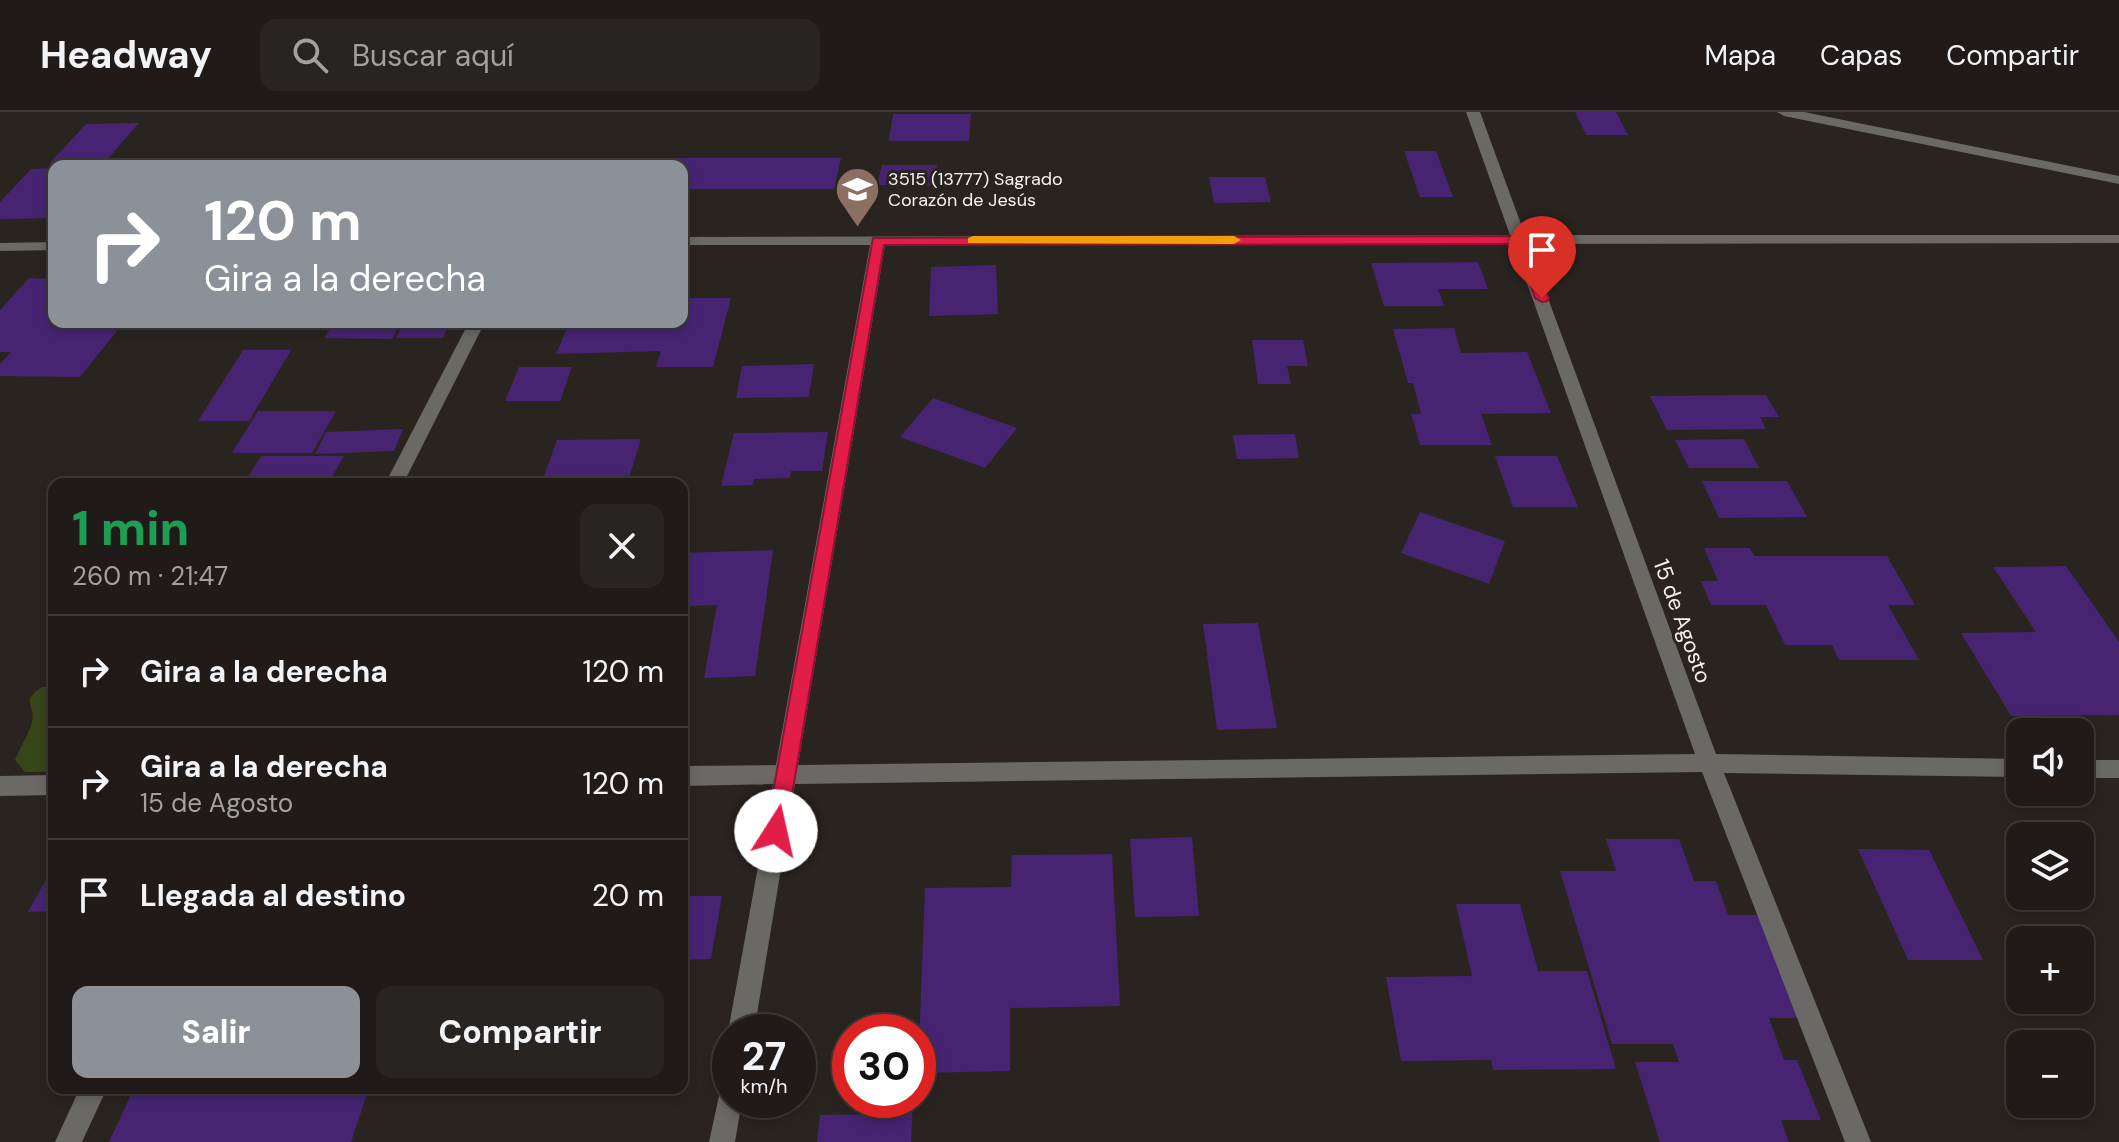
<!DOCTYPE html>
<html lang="es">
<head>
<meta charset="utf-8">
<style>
  :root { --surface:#201b19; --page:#282422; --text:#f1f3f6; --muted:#a2a1a2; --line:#3d3938; --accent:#8c9099 }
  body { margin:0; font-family:"DM Sans",sans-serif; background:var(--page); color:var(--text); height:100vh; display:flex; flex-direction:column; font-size:30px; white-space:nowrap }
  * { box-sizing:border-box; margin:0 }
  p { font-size:26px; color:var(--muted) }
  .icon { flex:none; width:44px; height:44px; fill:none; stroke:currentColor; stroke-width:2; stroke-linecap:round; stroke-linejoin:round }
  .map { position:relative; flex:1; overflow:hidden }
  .drawer { position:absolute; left:48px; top:366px; width:640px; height:616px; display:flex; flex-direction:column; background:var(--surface); border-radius:16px; box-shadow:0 4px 12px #0003,0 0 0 2px var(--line) }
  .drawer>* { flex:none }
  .hud { position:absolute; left:48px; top:48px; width:640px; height:168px; border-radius:16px; box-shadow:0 4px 12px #0003,0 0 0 2px var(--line); background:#8c9099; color:#fff; overflow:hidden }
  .tools { position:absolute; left:2006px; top:606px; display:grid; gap:16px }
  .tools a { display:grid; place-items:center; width:88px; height:88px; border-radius:16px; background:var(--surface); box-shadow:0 4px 12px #0003,0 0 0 2px var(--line); font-size:40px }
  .speed { position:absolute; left:712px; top:902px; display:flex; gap:16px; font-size:40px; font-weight:700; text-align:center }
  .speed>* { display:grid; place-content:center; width:104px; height:104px; border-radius:50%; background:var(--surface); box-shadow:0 4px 12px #0003,0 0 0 2px var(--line); line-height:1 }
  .speed small { font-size:20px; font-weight:400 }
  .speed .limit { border:12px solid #d22; background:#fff; color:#111 }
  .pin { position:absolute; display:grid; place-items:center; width:68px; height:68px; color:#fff; margin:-82px -34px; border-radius:50% 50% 50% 0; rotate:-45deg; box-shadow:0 0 8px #0007 }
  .pin .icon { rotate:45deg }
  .me { position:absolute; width:88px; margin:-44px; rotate:10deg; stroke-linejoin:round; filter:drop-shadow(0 0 6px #0008) }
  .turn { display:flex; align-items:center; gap:28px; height:168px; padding:0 24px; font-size:36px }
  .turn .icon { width:104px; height:104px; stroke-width:2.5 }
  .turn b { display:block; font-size:56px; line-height:68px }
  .round { display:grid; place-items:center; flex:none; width:84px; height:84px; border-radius:16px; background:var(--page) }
  .overview { display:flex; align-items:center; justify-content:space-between; height:136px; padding:0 24px }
  h1 { font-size:48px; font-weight:800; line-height:60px; color:#1e9e55 }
  .action { display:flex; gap:16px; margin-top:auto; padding:16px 24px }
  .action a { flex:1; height:92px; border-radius:16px; background:var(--accent); color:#fff; font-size:32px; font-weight:800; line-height:92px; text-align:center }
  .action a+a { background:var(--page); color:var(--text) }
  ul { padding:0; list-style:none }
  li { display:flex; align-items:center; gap:24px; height:112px; padding:0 24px; border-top:2px solid var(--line) }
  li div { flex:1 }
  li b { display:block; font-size:30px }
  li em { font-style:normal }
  header { display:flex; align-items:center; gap:48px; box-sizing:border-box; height:112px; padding:0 40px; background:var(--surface); border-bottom:2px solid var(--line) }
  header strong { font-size:38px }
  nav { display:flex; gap:44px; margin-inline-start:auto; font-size:28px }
  .search { width:560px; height:72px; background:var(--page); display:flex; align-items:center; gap:20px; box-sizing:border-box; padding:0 28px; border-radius:16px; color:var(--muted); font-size:30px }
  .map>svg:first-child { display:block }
  .green { fill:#374518 }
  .building { fill:#462472 }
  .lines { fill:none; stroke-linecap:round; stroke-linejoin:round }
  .street { fill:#6a6966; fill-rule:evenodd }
  .route { fill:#e11d48; stroke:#92132f; stroke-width:2 }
  .slow { fill:#f59e0b }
  .labels { text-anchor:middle; stroke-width:6; stroke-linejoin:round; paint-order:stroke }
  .far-poi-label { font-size:18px; fill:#f6f2f0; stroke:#2a2421; text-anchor:start }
  .street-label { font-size:22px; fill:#f6f2f0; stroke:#2a2421 }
</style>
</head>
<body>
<header>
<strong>Headway</strong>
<div class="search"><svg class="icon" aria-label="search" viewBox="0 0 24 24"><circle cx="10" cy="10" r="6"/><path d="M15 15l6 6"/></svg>Buscar aquí</div>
<nav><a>Mapa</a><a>Capas</a><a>Compartir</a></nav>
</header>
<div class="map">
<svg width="2119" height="1030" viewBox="0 0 2119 1030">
  <rect width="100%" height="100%" fill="#2a2421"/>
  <!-- green -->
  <path class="green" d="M42 575H54V660H25L15 648C20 636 29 622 32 610 36 591 19 591 42 575Z"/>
  <!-- building -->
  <path class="building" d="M1575 0H1616L1628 23H1586Z
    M893 2H971L969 29H889Z
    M139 11 104 51 49 52 86 12Z
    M1404 39H1436L1453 85H1420Z
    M653 46H841L834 77H682V54H650Z
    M204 48 200 54H155L158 49Z
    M882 53H937L933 74 877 73Z
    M54 56V96L45 106 0 107V90L31 57Z
    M1209 65H1265L1271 90 1214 91Z
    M1478 150 1488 177H1438L1444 194H1384L1371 151Z
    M996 153 998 202 929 204 931 155Z
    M29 166 54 167V210H124L80 265 0 264V252L11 240H0V198Z
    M682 186H731L713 255H656L661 239 556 242 568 214 519 215 521 210H682Z
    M335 210H401L392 227 324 226Z
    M404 210H450L443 226H396Z
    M1454 216 1461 241 1527 240 1551 301 1481 302 1492 333H1420L1411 302H1421L1413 271H1408L1393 217Z
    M1252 228H1303L1308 254H1287L1291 272H1258Z
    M243 238H291L249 309H198Z
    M814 252 809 285 736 286 742 254Z
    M519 255H572L560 289H505Z
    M1766 283 1779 305H1760L1766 317 1667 318 1650 284Z
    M933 286 1017 316 985 356 900 325Z
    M258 299H336L312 341H232Z
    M403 317 394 339 315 342 326 320Z
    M828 320 822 359H791L790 366 754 367 752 373 721 374 734 321Z
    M1295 322 1299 346 1237 347 1233 323Z
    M641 327 627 372H541L557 328Z
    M1744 327 1759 356H1689L1675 328Z
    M261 344H344L328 372H244Z
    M1495 344H1557L1578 395H1513Z
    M1702 369H1787L1807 405 1719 406Z
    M1420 400 1505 429 1489 472 1401 441Z
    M1704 436H1750L1754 444H1887L1915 493H1888L1919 548H1839L1832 533H1785L1766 493H1711L1701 469H1718Z
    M773 438 755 564 704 566 717 493 690 494 682 529V441Z
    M2066 454 2119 530V603L2011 604 1961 521 2036 520 1993 455Z
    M1258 511 1277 616 1217 618 1203 512Z
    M1192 725 1199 804 1135 805 1130 727Z
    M1606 727H1679L1694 769H1716L1728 803H1760L1801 906H1769L1784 948H1797L1821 1008H1781L1789 1030H1660L1635 950H1679L1673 932H1612L1560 759H1616Z
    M1858 737 1929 738 1983 848H1908Z
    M1112 742 1120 894 1010 896V959L918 961 925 776 1011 775 1012 743Z
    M54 753V799L28 800Z
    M682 784H722L711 847 682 848Z
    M1456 792H1520L1538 859H1587L1616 957 1493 958 1491 948 1401 949 1386 865 1472 864Z
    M134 976H369L351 1030H109Z
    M877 988H913L911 1030H817L820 1003 876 1002Z"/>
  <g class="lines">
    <!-- street -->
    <path class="street" d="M1466 0H1480L1525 123H2119V131L1528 132 1716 642 2020 647V665L1724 661 1871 1030H1845L1702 660 795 672 754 920H730V924L728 920 773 672 682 674V654L776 653 870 133H682V125L1510 123ZM1513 132 1695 642 798 653 885 133Z
      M1777 0H1804L2119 64V72L1784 4Z
      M54 130V138L0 139V131Z
      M469 210H485L403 372H385Z
      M2080 648H2119V666H2080Z
      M54 663V683L0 684V664Z
      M730 971V988H742L735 1030H709L721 975Z
      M80 976H107L82 1030H55Z"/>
  </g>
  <!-- route -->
  <path class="route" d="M1521 124 1528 128 1549 186 1547 189 1542 190 1535 186 1516 132 884 133 786 719 783 726 776 729 769 726 766 719 873 126Z"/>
  <!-- slow -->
  <path class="slow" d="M973 124H1234L1241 128 1234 132 968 131V126Z"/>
  <!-- icons -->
  <defs>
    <symbol id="school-pin" viewBox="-11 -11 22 30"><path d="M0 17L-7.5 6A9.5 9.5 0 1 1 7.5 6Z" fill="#8d6e63" stroke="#2a2421"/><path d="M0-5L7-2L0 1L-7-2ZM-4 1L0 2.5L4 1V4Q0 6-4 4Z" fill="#fff"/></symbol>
  </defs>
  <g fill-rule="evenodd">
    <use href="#school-pin" x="832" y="52" width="51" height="69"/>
  </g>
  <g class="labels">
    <!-- far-poi labels -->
    <g class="far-poi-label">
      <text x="888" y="73">3515 (13777) Sagrado<tspan x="888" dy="21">Corazón de Jesús</tspan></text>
    </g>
    <!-- street labels -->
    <g class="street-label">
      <text transform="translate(1683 509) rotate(70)" y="8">15 de Agosto</text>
    </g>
  </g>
</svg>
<div class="tools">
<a><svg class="icon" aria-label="sound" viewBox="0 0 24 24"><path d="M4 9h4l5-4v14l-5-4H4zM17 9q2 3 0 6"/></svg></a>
<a><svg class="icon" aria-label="layers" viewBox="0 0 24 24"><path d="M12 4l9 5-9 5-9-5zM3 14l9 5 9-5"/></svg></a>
<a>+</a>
<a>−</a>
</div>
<div class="speed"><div>27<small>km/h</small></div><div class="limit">30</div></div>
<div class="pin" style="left:1542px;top:186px;background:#d93025"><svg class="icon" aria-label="arrive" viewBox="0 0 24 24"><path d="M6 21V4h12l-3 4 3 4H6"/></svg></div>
<svg class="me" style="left:776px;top:719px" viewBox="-20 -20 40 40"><circle r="19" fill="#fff"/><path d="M0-13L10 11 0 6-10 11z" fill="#e11d48"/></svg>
<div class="hud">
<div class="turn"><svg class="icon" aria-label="right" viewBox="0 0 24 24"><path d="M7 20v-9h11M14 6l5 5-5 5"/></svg><div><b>120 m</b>Gira a la derecha</div></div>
</div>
<section class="drawer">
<div class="overview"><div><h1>1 min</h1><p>260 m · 21:47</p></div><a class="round"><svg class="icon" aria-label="close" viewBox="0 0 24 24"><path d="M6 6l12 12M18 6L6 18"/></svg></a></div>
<ul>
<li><svg class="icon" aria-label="right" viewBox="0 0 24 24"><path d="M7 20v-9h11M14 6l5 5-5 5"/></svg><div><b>Gira a la derecha</b></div><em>120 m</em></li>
<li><svg class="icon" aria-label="right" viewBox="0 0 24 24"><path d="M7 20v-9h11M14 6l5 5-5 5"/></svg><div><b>Gira a la derecha</b><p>15 de Agosto</p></div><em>120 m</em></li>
<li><svg class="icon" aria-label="arrive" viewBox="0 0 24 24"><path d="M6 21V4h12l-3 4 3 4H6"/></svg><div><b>Llegada al destino</b></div><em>20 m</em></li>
</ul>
<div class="action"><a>Salir</a><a>Compartir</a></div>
</section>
</div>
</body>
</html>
